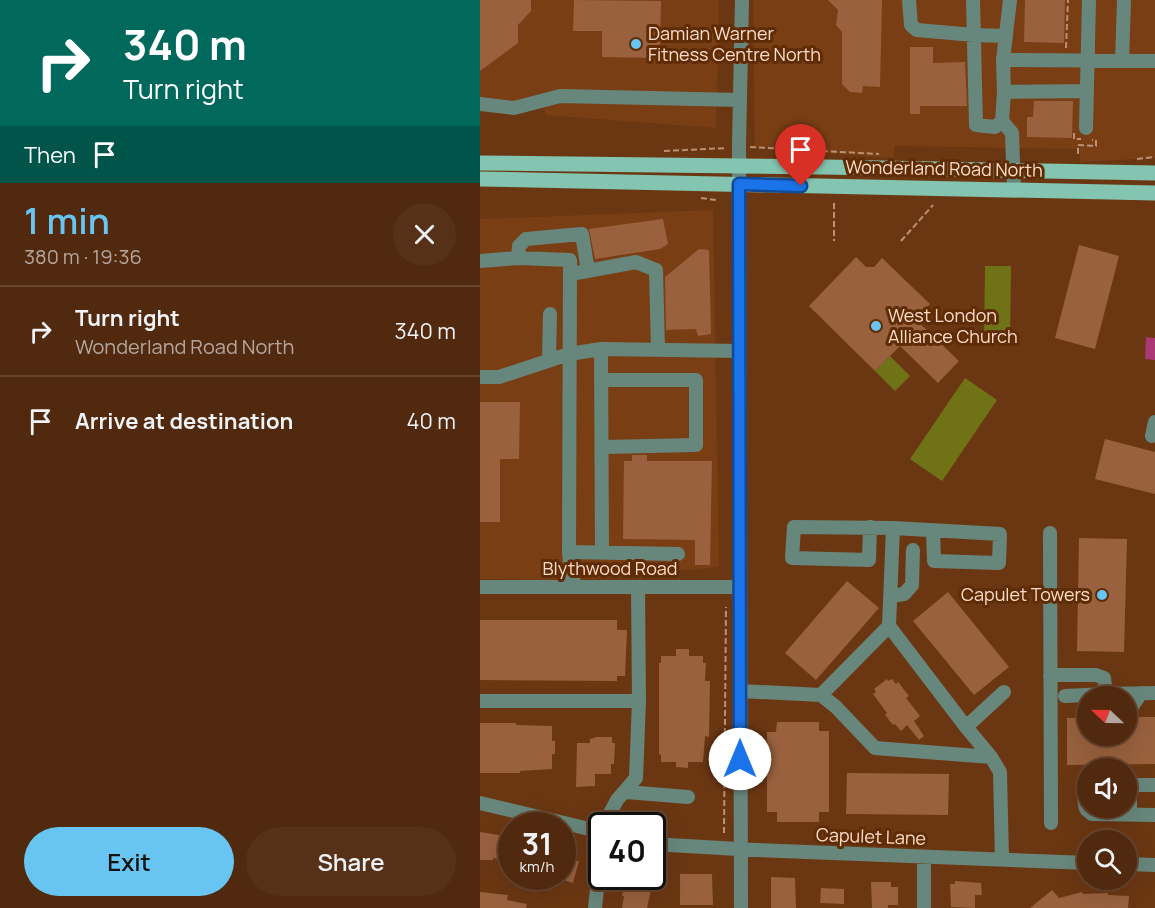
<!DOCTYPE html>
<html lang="en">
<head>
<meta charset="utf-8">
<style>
  :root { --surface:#50290e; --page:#563117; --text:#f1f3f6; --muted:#b4a69e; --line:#67452e; --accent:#68c4f0 }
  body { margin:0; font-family:Manrope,sans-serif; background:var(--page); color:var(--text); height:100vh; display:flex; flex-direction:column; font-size:22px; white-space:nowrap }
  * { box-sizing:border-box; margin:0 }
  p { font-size:20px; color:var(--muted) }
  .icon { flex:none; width:33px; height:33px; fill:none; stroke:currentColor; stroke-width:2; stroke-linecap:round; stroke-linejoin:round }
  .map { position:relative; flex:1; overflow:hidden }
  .drawer { display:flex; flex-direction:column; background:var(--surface); width:480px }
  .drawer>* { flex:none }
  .guide { background:#00695c; color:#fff; overflow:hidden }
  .needle { width:39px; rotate:292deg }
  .tools { position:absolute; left:597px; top:686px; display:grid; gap:12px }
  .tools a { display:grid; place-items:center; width:60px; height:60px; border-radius:50%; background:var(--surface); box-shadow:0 6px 24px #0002,0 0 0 2px var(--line); font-size:30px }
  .speed { position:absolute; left:18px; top:812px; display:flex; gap:12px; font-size:30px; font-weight:700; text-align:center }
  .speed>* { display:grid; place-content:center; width:78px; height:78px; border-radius:50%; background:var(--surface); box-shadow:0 6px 24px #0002,0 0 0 2px var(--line); line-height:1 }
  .speed small { font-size:15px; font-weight:400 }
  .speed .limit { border:3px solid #111; border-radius:9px; background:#fff; color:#111 }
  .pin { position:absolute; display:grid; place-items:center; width:51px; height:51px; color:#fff; margin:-62px -26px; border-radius:50% 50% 50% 0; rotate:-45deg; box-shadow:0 0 6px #0007 }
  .pin .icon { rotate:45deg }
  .me { position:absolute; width:66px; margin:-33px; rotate:0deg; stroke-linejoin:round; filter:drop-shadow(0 0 4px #0008) }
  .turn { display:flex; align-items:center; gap:21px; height:126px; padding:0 24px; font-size:27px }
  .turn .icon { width:78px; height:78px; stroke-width:2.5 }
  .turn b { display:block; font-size:42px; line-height:51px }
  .then { display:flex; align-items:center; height:57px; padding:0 24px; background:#0003; gap:12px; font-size:22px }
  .round { display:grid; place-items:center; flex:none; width:63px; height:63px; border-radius:32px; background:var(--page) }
  .headline { display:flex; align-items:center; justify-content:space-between; height:102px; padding:0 24px }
  h1 { font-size:36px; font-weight:600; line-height:45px; color:var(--accent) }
  .action { display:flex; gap:12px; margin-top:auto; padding:12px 24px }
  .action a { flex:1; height:69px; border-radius:36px; background:var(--accent); color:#111; font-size:24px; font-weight:600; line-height:69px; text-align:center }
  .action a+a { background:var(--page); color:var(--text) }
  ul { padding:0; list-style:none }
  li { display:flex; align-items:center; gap:18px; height:90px; padding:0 24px; border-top:2px solid var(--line) }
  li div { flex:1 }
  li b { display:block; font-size:22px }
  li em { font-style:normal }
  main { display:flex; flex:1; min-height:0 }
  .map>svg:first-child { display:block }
  .built { fill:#793e14 }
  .green { fill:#6f7316 }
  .water { fill:#aa3974 }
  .building { fill:#99613e }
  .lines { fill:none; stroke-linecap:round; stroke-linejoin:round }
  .path { stroke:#ba9176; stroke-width:2; stroke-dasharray:6 3; stroke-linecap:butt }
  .minor { stroke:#68877c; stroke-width:14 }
  .major { stroke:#83c5b0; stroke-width:15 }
  .route-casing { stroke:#114b97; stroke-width:15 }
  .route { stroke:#1a73e8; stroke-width:10 }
  .poi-dot { fill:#68c4f0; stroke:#5f2c05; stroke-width:2 }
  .labels { text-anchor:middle; stroke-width:6; stroke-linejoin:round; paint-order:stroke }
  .poi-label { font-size:18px; fill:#fcdcca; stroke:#5f2c05; text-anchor:start }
  .street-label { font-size:18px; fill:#fcdcca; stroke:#5f2c05 }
</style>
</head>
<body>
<main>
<section class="drawer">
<div class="guide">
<div class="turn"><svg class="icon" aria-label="right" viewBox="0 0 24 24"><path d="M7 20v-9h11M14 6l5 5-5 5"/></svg><div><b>340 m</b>Turn right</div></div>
<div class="then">Then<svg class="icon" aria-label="arrive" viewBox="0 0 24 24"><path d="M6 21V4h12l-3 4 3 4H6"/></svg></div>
</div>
<div class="headline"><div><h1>1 min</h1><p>380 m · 19:36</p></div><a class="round"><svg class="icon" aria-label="close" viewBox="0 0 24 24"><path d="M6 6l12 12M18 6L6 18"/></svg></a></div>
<ul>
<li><svg class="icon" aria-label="right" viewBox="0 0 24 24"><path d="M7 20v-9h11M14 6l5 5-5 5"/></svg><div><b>Turn right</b><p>Wonderland Road North</p></div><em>340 m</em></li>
<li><svg class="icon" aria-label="arrive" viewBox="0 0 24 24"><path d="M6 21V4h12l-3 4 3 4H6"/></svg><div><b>Arrive at destination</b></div><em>40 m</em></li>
</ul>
<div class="action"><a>Exit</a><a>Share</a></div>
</section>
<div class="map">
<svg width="675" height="908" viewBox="0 0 675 908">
  <rect width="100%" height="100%" fill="#6b3713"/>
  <!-- built -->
  <path class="built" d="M0 0H239L236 128 65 115V92L36 101 0 97Z
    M273 0H675V158L600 162V149L414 146V158L275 148Z
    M233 210 239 567 99 580 0 579V219Z"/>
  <!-- green -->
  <path class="green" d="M505 266H531L530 342H504Z
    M410 356 430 376 415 391 395 371Z
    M485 378 517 400 462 481 430 459Z"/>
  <!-- water -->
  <path class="water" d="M666 337 675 338V360L665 359Z"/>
  <!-- building -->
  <path class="building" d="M0 0H51V11L38 25V43L0 71Z
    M94 0 181 1 180 49H174L173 58 122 57V31H93Z
    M348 0H402L400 87 383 86 382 93 370 92 362 84V32L356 25 358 10Z
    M545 0H585L584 43 544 42Z
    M430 47H453V63L485 62 487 106H440V114H430Z
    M554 101H593L592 138 547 137V117H553Z
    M183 219 188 244 180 249 115 259 109 229Z
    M599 245 639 256 615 349 575 338Z
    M219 249 229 250 231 334 218 336 216 329 186 330 185 277Z
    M376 257 386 267H394L402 258 450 304 435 319 479 361 458 383 420 346 395 371 329 306Z
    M0 402H40L39 459H20V522H0Z
    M625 439 675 452V494L615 479Z
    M152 455H167V461H232L230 565H215V540L143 539 144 461H152Z
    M599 538 647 539 644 652 597 651Z
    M367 581 399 608 336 680 305 653Z
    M468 592 529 667 494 695 433 621Z
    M0 620H137V630H147L145 676H137V681L0 680Z
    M196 649H209V656H223V663H226L225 681H230L229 737 225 736 223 762H208V768L196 767V762H181V755L179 754V663H181V656H196Z
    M407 679 408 681 412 679 416 684 418 682 429 696 426 698 440 716 434 721 444 736 439 740 427 725 421 731 415 724 413 725 405 715 407 713 393 694 396 692 394 689Z
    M646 717H675V764L587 765V718H608V735H646Z
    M297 722H339V731H349V812H339V822H297V812H287V732H296Z
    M0 723H36V725L72 726V741H75V754H72V769L40 771V773H0Z
    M117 737H132V743H135L134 764H131V774H115V786L96 787 97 743H110V739Z
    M367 773 469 774 468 815 366 814Z
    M0 832 32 837V862L13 858V860H0Z
    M82 854 94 857 93 860 99 861 93 883 81 879Z
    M200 874H232L233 905H200Z
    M146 876H174L167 908H142L144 896H142Z
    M291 877 315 878 316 908H291Z
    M475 881 501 883 502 895H495V908L471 907 470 884H475Z
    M391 882H411V887H418V905H408V908H392Z
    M341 888 364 889V904L340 903Z
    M572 890 579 898 602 892 603 894 628 893V895L649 896 648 908H550Z
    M0 892 28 895 27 900 47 904 46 908H0Z"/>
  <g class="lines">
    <!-- path -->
    <path class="path" d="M586 48 588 0
      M594 133V139H601
      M270 147 399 154
      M184 151 247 148
      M598 154V145L616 146V140H612
      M657 159 675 157
      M221 198 236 200
      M354 203V241
      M421 241 453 205
      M244 833 246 607"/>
    <!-- minor -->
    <path class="minor" d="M429 0 431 25 437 30 494 35 526 36
      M493 0 496 125 515 127 522 121 524 92 523 60 530 0
      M523 60 675 61
      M642 61 644 0
      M524 92 607 91
      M0 104 34 108 80 96 260 100
      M522 121 532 133 534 190
      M606 128 609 0
      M38 258 39 246 46 239 102 234 108 271
      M0 261 38 258 90 260 89 552 91 574 95 586
      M91 274 156 262 176 270 178 350
      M121 349 122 553
      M69 360 70 314
      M0 377H19L89 354 121 349 259 351
      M121 380H216V445L123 447
      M672 436 675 422
      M390 527 389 560 312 558 314 527 413 528 409 626
      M413 528 520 534 519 563 454 561 453 530
      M570 533 571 823
      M89 552 198 554
      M0 587H260
      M158 587 159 701
      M411 596 424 594 432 585 433 550
      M570 675H616L624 678 626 694 585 696
      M260 691 341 695 356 707 395 748 511 757
      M626 694 675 693
      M341 695 409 626 486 727 511 757 520 772 522 860
      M0 701H159L156 778 137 800 124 825
      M646 707 653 705 661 693
      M486 727 524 692
      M646 785H675
      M608 791 604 799 606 809 612 814 675 815
      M146 792 208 797
      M0 803 122 832
      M650 814V785
      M172 844 275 850 608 863
      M444 857V908
      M646 864 675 865
      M115 908 122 842
      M261 908 259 145 262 0"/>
    <!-- major -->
    <path class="major" d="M0 163 343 167 675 173
      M0 179 675 193"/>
  </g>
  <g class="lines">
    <defs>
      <path id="route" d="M260 759 259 184 321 186"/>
    </defs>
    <!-- route casing -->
    <use href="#route" class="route-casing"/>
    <!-- route -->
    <use href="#route" class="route"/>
  </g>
  <!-- markers -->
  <g class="poi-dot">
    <circle cx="156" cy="44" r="6"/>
    <circle cx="396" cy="326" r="6"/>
    <circle cx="622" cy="595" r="6"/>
  </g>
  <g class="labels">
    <!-- poi labels -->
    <g class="poi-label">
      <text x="168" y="40">Damian Warner<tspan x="168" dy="21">Fitness Centre North</tspan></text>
      <text x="408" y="322">West London<tspan x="408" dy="21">Alliance Church</tspan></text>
      <text x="610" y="601" text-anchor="end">Capulet Towers</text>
    </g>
    <!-- street labels -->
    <g class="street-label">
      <text transform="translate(464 169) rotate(1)" y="6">Wonderland Road North</text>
      <text x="130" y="575">Blythwood Road</text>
      <text transform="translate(391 837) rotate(2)" y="6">Capulet Lane</text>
    </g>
  </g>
</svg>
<div class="tools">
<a><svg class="needle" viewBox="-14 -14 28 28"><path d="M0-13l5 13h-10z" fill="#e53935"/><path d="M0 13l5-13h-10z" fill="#b4a69e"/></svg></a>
<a><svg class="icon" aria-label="sound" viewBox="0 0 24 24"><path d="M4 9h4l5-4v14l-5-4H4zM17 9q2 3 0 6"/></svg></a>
<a><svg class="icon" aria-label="search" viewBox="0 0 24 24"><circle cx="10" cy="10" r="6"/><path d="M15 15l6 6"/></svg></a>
</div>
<div class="speed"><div>31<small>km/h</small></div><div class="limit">40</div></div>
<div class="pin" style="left:321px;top:186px;background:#d93025"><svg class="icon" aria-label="arrive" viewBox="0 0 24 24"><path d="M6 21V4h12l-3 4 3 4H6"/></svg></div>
<svg class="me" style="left:260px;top:759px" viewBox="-20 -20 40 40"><circle r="19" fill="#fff"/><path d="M0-13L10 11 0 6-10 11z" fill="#1a73e8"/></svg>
</div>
</main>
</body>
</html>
